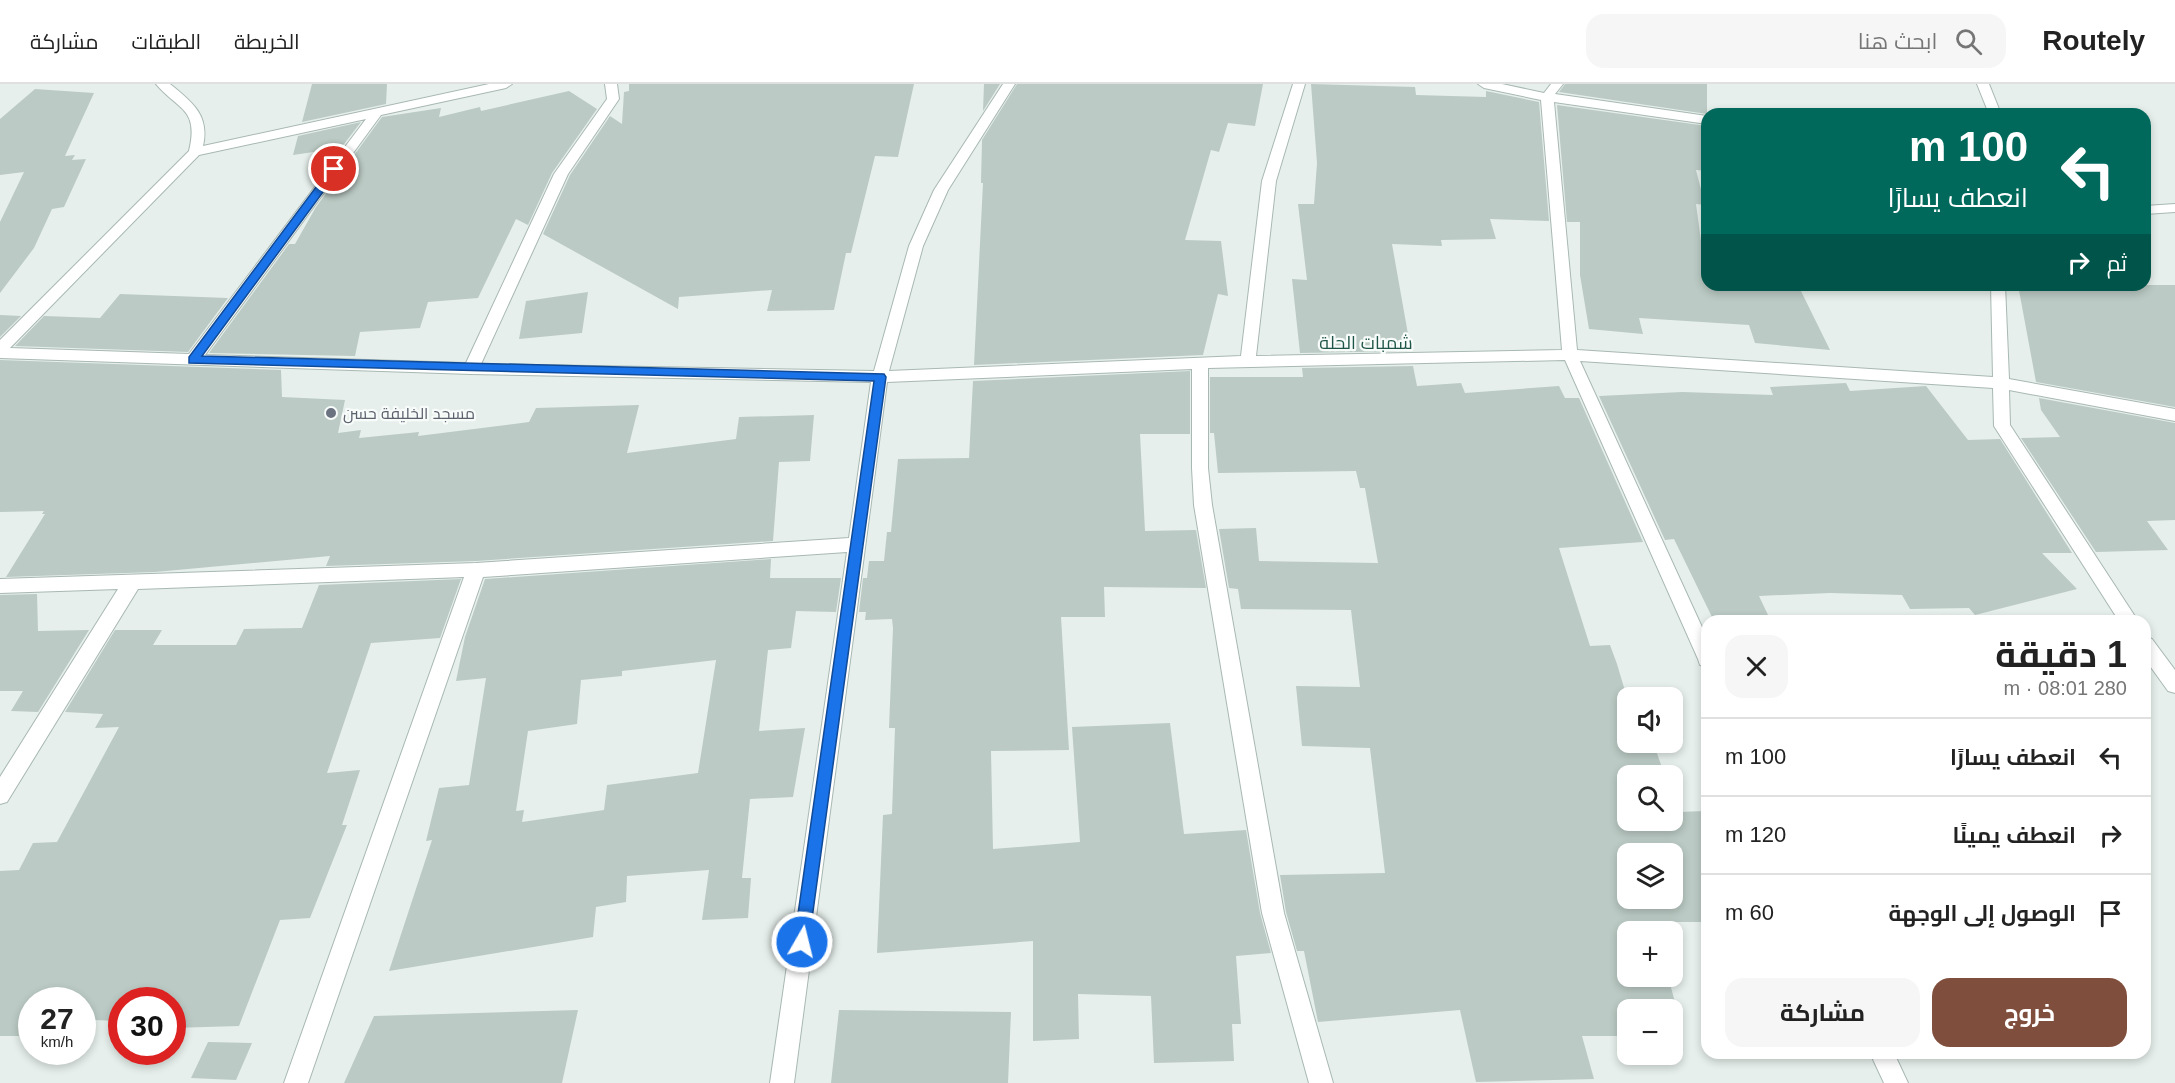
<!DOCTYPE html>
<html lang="ar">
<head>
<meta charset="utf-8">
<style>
  :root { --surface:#fff; --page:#f6f6f6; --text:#222; --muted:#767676; --line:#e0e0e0; --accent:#804e3d }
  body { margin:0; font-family:Arial,Cairo,sans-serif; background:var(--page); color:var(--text); direction:rtl; height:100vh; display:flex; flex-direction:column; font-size:22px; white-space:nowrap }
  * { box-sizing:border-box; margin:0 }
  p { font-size:20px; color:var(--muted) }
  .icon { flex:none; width:33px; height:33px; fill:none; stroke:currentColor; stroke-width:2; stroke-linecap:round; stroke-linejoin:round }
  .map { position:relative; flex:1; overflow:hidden; direction:ltr }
  .panel { position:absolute; left:1701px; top:531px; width:450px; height:444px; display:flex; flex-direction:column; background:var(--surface); border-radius:18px; box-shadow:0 3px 9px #0003; direction:rtl }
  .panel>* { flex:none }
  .hud { position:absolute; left:1701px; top:24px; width:450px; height:183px; border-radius:18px; box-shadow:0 3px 9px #0003; direction:rtl; background:#00695c; color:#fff; overflow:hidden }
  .buttons { position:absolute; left:1617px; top:603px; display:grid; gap:12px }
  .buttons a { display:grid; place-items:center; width:66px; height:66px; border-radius:12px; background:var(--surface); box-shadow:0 3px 9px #0003; font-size:30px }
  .speed { position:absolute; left:18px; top:903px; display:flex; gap:12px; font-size:30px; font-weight:700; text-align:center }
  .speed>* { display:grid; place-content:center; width:78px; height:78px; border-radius:50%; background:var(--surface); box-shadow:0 3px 9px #0003; line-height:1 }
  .speed small { font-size:15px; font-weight:400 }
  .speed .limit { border:9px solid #d22; background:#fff; color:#111 }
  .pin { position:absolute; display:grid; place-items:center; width:51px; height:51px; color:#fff; margin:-26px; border:3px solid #fff; border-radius:50%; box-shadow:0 2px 6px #0007 }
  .me { position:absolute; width:66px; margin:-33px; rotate:8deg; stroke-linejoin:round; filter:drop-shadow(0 0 4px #0008) }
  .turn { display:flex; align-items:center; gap:21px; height:126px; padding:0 24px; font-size:27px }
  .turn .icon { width:78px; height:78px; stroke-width:2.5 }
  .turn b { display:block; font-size:42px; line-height:51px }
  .then { display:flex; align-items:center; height:57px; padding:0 24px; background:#0003; gap:12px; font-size:22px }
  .round { display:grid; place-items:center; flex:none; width:63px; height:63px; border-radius:18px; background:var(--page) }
  .headline { display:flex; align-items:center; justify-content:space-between; height:102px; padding:0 24px }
  h1 { font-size:36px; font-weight:700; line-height:45px }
  .cta { display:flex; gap:12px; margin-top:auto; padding:12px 24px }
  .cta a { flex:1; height:69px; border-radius:18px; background:var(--accent); color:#fff; font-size:24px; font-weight:700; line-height:69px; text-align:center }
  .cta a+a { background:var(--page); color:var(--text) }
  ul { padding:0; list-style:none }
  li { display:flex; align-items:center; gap:18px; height:78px; padding:0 24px; border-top:2px solid var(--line) }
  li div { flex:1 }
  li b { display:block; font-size:22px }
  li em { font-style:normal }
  header { display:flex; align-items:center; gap:36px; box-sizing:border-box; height:84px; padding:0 30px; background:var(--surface); border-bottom:2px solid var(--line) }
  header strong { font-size:28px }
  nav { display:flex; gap:33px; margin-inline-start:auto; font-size:21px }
  .search { width:420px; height:54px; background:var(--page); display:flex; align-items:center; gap:15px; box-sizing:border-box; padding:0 21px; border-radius:18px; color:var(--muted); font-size:22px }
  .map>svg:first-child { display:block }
  .building { fill:#bbcac4; fill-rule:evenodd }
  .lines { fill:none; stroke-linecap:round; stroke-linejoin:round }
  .minor-casing { stroke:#a8b8b2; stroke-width:2 }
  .minor { fill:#fff; fill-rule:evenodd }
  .route { fill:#1a73e8; stroke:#114b97; stroke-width:1.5 }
  .worship-dot { fill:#6b7280; stroke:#f7fbf9; stroke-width:2 }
  .labels { text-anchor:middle; stroke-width:4.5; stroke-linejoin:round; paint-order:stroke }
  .worship-label { font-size:16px; fill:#5b616d; stroke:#f7fbf9; text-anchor:start }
  .neighbourhood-label { font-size:18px; fill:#1f5548; stroke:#f7fbf9 }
</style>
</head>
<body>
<header>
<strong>Routely</strong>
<div class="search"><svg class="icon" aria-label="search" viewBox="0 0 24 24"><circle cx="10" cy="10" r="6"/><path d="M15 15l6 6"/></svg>ابحث هنا</div>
<nav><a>الخريطة</a><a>الطبقات</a><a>مشاركة</a></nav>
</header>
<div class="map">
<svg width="2175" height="999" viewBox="0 0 2175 999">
  <rect width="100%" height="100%" fill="#e6efeb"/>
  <!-- building -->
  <path class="building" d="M312 0H387L386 20 302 38Z
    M629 0H914L898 73 875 72 851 169H846L834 226 767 227 772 206 679 213 678 225 543 150 570 91 610 32 622 40 624 8 629 7Z
    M984 0H1000L983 27Z
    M1017 0H1263L1255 42 1228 39 1219 68 1211 66 1185 156 1221 157 1228 212 1218 210 1203 271 974 281 983 99H981L982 56Z
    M1311 0 1415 3 1416 11 1486 13V7L1539 18 1549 137 1490 135 1496 155 1441 156 1442 162 1392 160 1411 267 1300 269 1292 195 1307 196 1298 120H1314L1317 79Z
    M1565 0H1707V30L1559 8Z
    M35 5 94 9 65 72 75 71 72 76 86 75 64 123 52 125 34 164 0 209V138L24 88 0 91V35Z
    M569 7 597 25 552 89 528 141 516 135 478 214 428 218 420 244 360 248 355 272 209 269 289 160H295L316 123 382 33 441 24 439 33 480 23 481 27Z
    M1557 21 1707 42V87L1696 86 1705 121 1696 120 1707 201H1798L1830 266 1755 259 1749 241 1639 234 1643 250 1589 245 1580 191V138H1567Z
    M361 38 341 64 293 71 298 52Z
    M2018 201H2175V323L2036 298Z
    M588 208 582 249 519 255 526 217Z
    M120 210 228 214 188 268 15 262 44 232 100 234Z
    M0 231 21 232 0 253Z
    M0 276 281 286 282 313 345 316 338 349 361 346 359 354 419 348 418 352 529 338 536 324 639 321 627 369 736 355 739 333 814 331 810 377 779 378 773 457 476 477 326 482 330 472 155 488 6 493 45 430H42L44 427 0 428Z
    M1413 282 1417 302 1461 299 1465 309 1559 302 1565 314H1579L1643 458 1559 464 1590 562 1610 561 1617 580 1628 617V658H1653L1665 692H1628V736H1672V714L1677 728 1707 727V838H1660L1662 848H1628V892H1668L1677 926H1628V952H1582L1594 995 1476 998 1460 926 1318 938 1304 867H1297L1286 828 1280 791 1385 789 1370 664 1302 662 1296 602 1360 603 1351 526 1241 525 1238 505 1229 504 1219 445 1256 444 1259 477 1378 479 1365 404H1360L1356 387 1218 389 1214 349H1210V293H1303L1302 284ZM1628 770H1672V814H1628Z
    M1190 287V350H1140L1145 447 1196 446 1206 504 1104 503 1105 533H1061L1069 666 991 667 993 765 1080 758 1072 643 1170 639 1184 750 1246 746 1260 829 1271 869 1236 872 1241 940H1232L1234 977 1154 979 1151 912 1078 910 1079 955 1033 957V857L877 869 883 731 892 730 895 644H889L893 544 892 535 865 536 866 528H859L863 494H867L869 477H884L887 448H891L898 375 969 374 973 297Z
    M1846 299 1850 307 1926 302 1968 356 2000 355 2072 469H2042L2077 505 1975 531 1969 524 1910 525 1902 511 1830 509 1759 512 1768 531 1712 533 1674 455 1665 456 1599 312 1682 308 1773 311 1770 303Z
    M2039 314 2175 339V436L2147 437 2168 466 2096 468 2021 354 2060 353 2041 326Z
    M771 475 770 494H841L836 528 796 527 791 564 768 566 759 647 805 644 793 713 750 715 742 794H751L748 834 702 836 709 786 627 792 626 818 596 823 593 853 389 887 432 756 426 757 439 704 469 701 486 594 456 597 465 553 485 495ZM716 576 698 689 607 701 604 726 522 738 524 726 516 727 528 647 577 640 581 596 622 592V587Z
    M461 495 440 554 371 559 327 689 360 686 342 741H347L310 834 280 836 239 942 172 944V916H122V937L92 936 86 952H82V916H32V952H0V787L19 786 33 759 57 758 119 643 95 644 103 630 65 628 115 546H162L153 561H236L244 545 302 544 319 501Z
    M37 510 38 547 89 546 38 628 11 627 23 607H0V511Z
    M578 926 562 999H344L374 932Z
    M839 926 1011 928 1008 999H831Z
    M208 958 252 959 236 996 191 994Z"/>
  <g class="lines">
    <defs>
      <path id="minor" d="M156 0H170C192 18 210 31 203 62L489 0H512L506 4 381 31 205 271 466 279 554 90 607 15 605 0H617L619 15 568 90 481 280 874 287 909 162 934 106 1003 0H1015L948 106 923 162 889 287 1241 272 1262 97 1293 0H1305L1276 97 1256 272 1562 266 1541 16 1484 4 1478 0H1502L1544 9 1551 0H1563L1555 10 1707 32V40L1554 18 1577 266 1993 293 1991 201H2005L2009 295 2175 325V337L2009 306 2010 341 2138 537H2119L1994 342 1993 304 1580 277 1707 554V583L1700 581 1698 575 1565 276 1208 284V384L1212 421 1284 829 1333 999H1309L1262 829 1194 421 1192 384V285L887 298 794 999H770L847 468 483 493 308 999H284L464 493 138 505 7 718 0 720V693L118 505 0 509V495L476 479 849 454 871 298 471 290 0 274V256L189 67C199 24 179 27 156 0ZM366 35 189 270 10 264 199 71Z
        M1977 0H1989L2001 30H1989Z
        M2175 120V128L2145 130V122Z
        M2145 552 2152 555 2175 586V609L2168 607 2145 575Z
        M1870 969H1894L1908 999H1884Z"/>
    </defs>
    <!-- minor casing -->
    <use href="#minor" class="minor-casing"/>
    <!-- minor -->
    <use href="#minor" class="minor"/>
  </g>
  <!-- route -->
  <path class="route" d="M331 83 340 85 202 272 884 290 886 293 808 864 802 867 796 864 794 858 874 297 189 279V273Z"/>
  <!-- markers -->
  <circle class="worship-dot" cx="331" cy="329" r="6"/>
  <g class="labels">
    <!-- worship labels -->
    <g class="worship-label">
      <text x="343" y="335">مسجد الخليفة حسن</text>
    </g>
    <!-- neighbourhood labels -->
    <g class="neighbourhood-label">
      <text x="1366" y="265">شمبات الحلة</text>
    </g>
  </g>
</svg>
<div class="buttons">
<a><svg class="icon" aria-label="sound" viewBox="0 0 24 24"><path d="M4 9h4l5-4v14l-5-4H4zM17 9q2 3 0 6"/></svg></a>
<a><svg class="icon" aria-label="search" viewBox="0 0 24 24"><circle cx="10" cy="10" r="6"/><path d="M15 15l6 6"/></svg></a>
<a><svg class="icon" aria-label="layers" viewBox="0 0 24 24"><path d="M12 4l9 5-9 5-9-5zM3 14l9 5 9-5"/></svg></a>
<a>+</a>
<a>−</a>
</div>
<div class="speed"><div>27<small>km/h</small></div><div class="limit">30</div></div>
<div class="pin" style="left:334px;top:85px;background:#d93025"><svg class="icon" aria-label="arrive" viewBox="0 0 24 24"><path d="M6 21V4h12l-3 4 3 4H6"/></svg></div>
<svg class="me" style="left:802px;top:858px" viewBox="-20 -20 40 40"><circle r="17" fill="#1a73e8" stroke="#fff" stroke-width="3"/><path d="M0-11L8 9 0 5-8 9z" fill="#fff"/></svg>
<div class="hud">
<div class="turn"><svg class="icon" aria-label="left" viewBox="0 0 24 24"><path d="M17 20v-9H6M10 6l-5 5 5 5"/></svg><div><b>100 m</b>انعطف يسارًا</div></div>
<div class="then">ثم<svg class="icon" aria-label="right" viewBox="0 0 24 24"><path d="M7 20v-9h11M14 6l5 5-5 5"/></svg></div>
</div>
<section class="panel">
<div class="headline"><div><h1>1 دقيقة</h1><p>280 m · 08:01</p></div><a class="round"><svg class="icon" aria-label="close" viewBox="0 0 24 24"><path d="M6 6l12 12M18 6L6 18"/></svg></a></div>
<ul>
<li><svg class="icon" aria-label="left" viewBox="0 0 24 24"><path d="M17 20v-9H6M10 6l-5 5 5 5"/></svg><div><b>انعطف يسارًا</b></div><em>100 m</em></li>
<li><svg class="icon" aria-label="right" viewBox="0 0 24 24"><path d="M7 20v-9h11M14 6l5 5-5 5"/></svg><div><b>انعطف يمينًا</b></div><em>120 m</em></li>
<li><svg class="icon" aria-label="arrive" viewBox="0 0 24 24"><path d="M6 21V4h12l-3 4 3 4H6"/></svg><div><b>الوصول إلى الوجهة</b></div><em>60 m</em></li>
</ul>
<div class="cta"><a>خروج</a><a>مشاركة</a></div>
</section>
</div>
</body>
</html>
